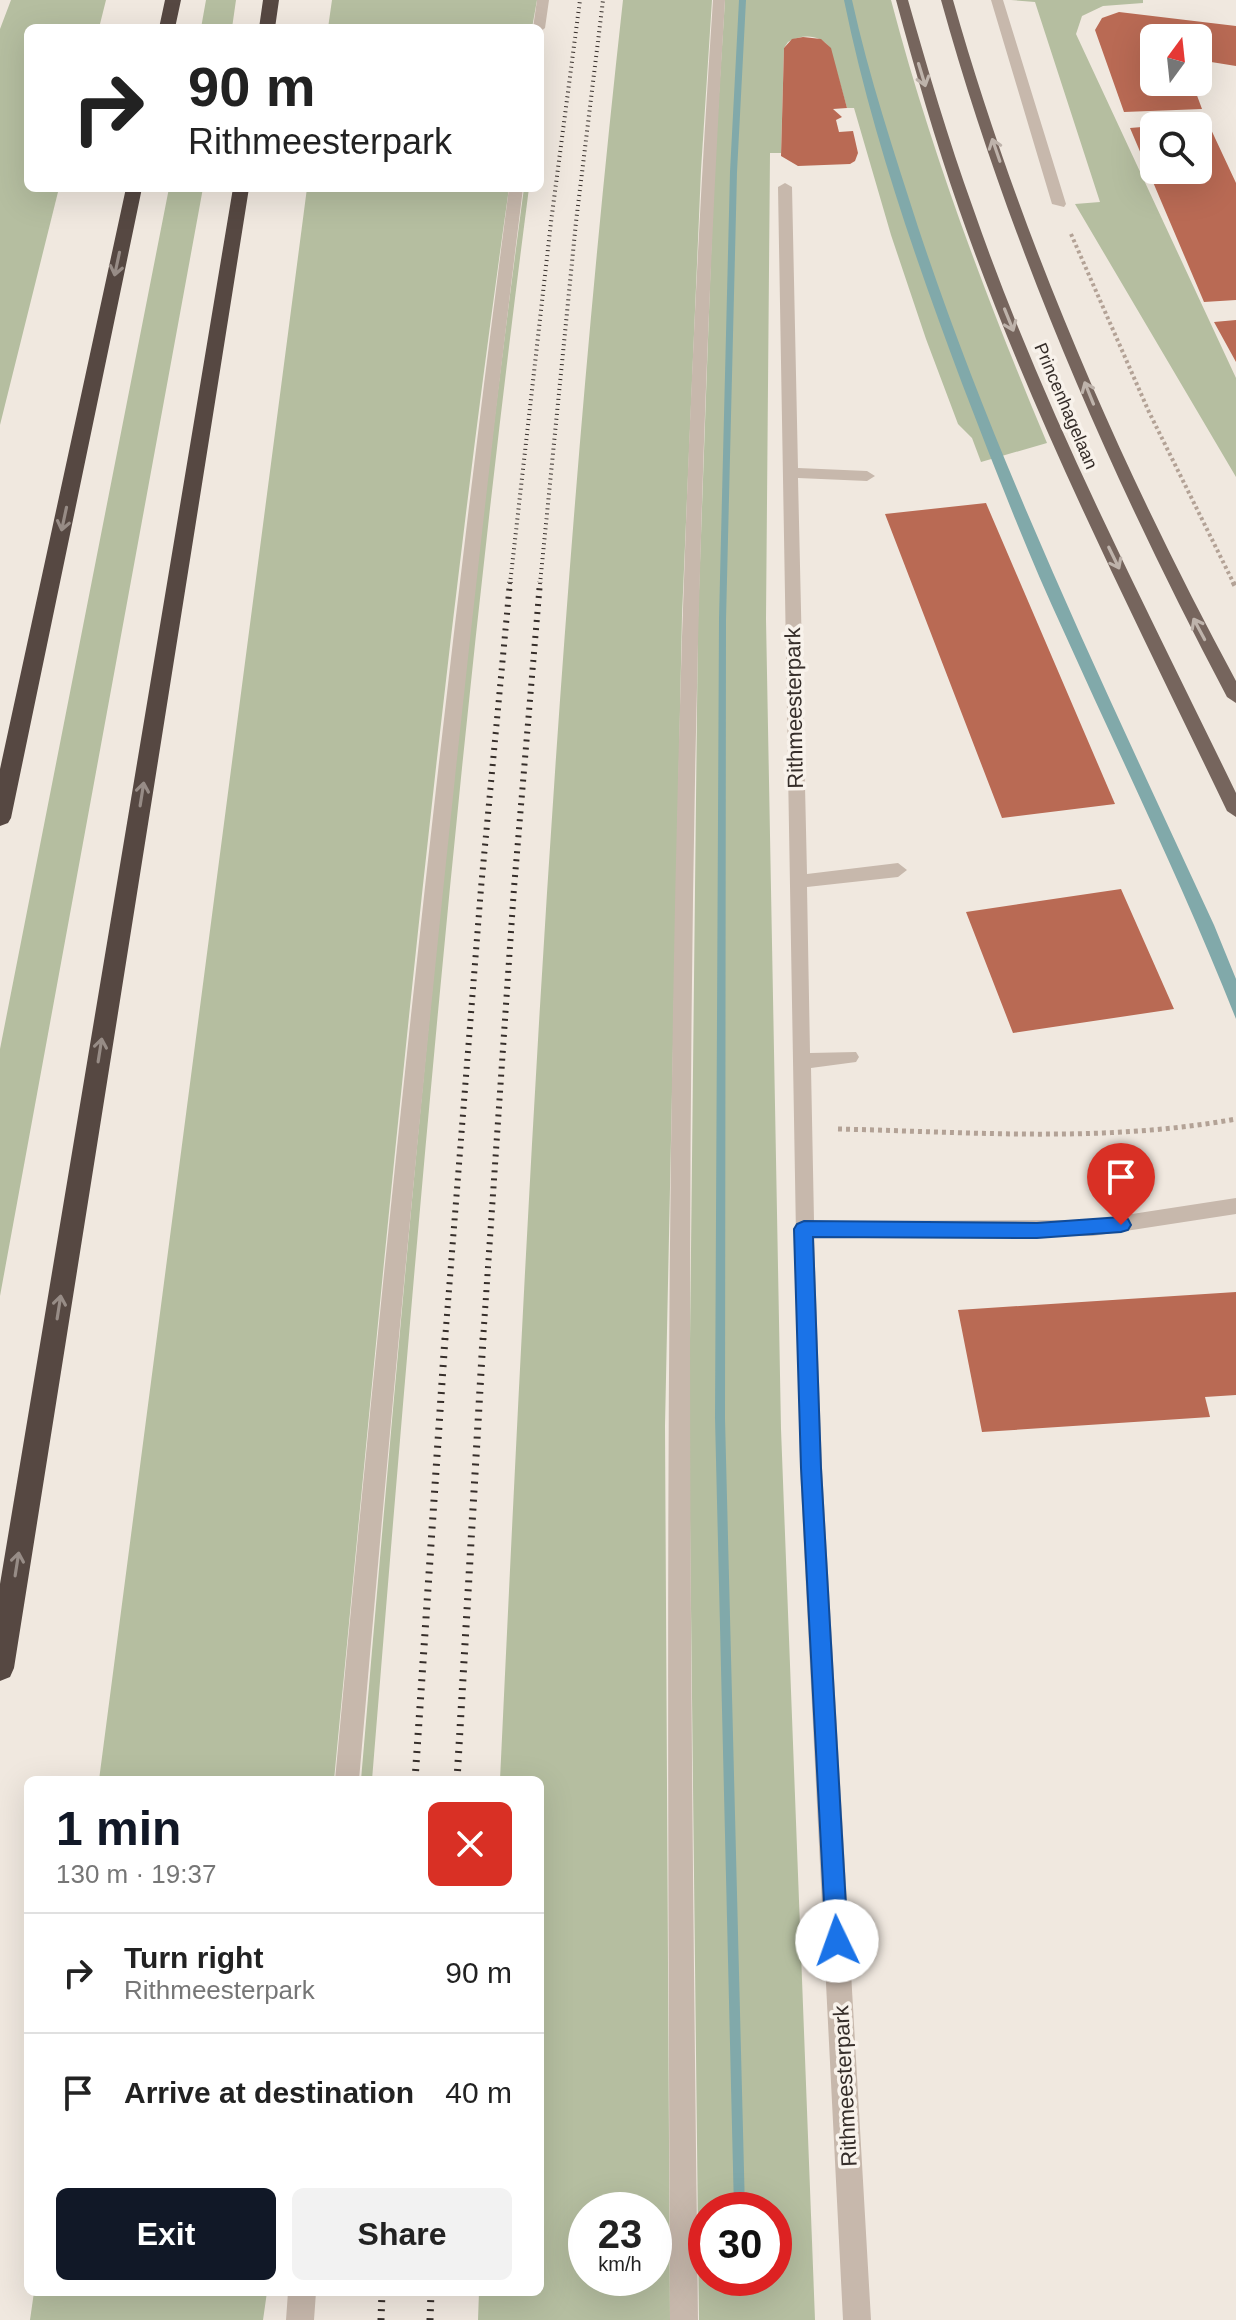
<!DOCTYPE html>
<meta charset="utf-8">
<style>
body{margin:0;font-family:Arial,sans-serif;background:#f2f2f2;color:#222;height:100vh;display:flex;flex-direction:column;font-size:30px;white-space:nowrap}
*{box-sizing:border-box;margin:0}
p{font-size:26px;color:#767676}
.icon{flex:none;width:44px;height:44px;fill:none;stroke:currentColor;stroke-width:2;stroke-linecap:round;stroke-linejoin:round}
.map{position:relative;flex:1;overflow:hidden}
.details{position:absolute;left:24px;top:1776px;width:520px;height:520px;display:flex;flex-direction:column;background:#fff;border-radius:12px;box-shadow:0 8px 32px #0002}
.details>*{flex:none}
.banner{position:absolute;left:24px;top:24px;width:520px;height:168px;border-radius:12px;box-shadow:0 8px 32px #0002;background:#fff;color:#222;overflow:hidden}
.needle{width:52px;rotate:15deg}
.fabs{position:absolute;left:1140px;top:24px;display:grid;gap:16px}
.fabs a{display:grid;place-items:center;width:72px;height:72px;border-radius:12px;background:#fff;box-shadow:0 8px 32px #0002;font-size:40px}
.speed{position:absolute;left:568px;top:2192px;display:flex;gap:16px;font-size:40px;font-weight:700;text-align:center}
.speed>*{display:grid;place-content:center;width:104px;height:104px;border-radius:50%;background:#fff;box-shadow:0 8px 32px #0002;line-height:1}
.speed small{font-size:20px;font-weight:400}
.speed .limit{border:12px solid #d22;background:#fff;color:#111}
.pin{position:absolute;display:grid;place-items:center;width:68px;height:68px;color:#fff;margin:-82px -34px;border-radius:50% 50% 50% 0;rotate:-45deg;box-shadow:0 0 8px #0007}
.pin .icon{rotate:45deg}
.me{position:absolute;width:88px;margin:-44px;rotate:357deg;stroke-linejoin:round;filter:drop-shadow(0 0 6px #0008)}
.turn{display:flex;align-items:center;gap:28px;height:168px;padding:0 32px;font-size:36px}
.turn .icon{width:104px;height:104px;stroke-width:2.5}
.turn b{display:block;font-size:56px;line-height:68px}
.round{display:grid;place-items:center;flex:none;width:84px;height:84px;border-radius:12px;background:#f2f2f2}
.headline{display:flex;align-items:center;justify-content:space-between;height:136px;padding:0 32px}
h1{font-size:48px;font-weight:800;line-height:60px;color:#111827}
.action{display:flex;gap:16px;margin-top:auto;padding:16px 32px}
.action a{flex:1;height:92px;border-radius:12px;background:#111827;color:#fff;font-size:32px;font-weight:800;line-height:92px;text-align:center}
.action a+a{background:#f2f2f2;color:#222}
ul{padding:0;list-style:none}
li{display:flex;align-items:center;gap:24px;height:120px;padding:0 32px;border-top:2px solid #e0e0e0}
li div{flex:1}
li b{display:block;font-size:30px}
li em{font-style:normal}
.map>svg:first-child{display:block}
.green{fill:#b5bea0;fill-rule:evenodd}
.water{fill:#81a9aa}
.building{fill:#b96a54}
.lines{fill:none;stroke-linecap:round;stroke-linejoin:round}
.path-far1{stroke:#b3a296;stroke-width:4;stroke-dasharray:3 3;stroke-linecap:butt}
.path{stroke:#b3a296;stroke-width:5;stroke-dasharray:4 4;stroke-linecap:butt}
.minor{fill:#c7b8ac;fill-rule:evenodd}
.major{fill:#76655d;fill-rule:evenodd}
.highway{fill:#564842;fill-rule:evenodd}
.rail-far2{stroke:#362e2a;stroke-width:4;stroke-dasharray:1 4;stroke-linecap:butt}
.rail-far1{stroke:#362e2a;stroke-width:6;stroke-dasharray:2 6;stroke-linecap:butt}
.rail{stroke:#362e2a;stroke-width:7;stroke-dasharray:2 7;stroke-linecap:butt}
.oneway{stroke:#beb3ab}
.oneway2{stroke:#978c86}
.route{fill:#1a73e8;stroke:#114b97;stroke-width:2}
.labels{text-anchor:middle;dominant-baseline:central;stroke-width:7;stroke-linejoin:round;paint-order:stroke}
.far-street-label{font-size:18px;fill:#362e2a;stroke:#f8f2eb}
.street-label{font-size:22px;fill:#362e2a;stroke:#f8f2eb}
</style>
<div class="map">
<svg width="1236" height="2320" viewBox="0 0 1236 2320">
<rect width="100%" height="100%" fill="#f0e8df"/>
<path class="green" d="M11 0H106L99 28H28V188H59L0 425V29Z
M206 0H236L232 28H201Z
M332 0H537L532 28H328Z
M623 0H712L701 170 682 616 665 1426 670 2320H478L479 2292H540V1780H500C528 1186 557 591 623 0ZM586 2210H654V2278H586Z
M725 0H891C931 152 986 298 1047 443L981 462 972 438 958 424 926 339 891 235 854 108H847L830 48C820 34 802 34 788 42L784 48 781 153H770L766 619 781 1429 815 2320H699L689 1430 698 619 714 172ZM706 2210H774V2278H706Z
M1011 0H1143V3L1103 6 1082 16 1076 34 1236 378V477L1075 204 1100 202 1035 2Z
M169 188H203L0 1296V1049Z
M307 188H509C434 717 385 1248 334 1780H99Z
M524 188H529C460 717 415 1248 372 1780H361C406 1248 453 717 524 188Z
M34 2292H267L263 2320H30Z"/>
<path class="water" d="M739 0H746L737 172 726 620 725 1419 745 2210H734L715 1418 719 619 730 172Z
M844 0H852C869 77 894 152 918 227 998 468 1108 695 1214 925L1236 979V1019C1184 887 1122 761 1064 632 1027 552 995 469 963 386 916 261 871 132 844 0Z"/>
<path class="building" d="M1119 12 1236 26V66L1205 61 1198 65V38H1154V82H1192L1202 109 1124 112 1095 30 1102 18Z
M803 37 821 39 831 48 847 108 833 109 842 117 836 120 839 132 853 131 858 153 855 161 850 164 798 166 781 156 784 48 792 39Z
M1208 123 1236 183V300L1204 302 1130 128 1154 126V170H1198V124Z
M1236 320V362L1214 322Z
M986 503 1115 804 1002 818 885 514Z
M1121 889 1174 1009 1013 1033 966 912Z
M1236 1292V1395L1205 1397 1210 1417 982 1432 958 1310Z"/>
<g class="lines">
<path class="path-far1" d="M1071 234 1149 412 1234 584"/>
<path class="path" d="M1233 582 1236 588
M838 1129C971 1132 1104 1143 1236 1119"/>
<path class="minor" d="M537 0H549L545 28 540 32V28H533Z
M713 0H725C678 772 689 1547 698 2320H670C667 1547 661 772 713 0Z
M991 0H1003L1066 204 1064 207 1052 204Z
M785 183 792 187 798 468 867 471 875 476 867 481 798 478 807 874 898 863 907 870 898 877 807 887 810 1053 856 1052 859 1057 856 1062 811 1068 814 1221 1093 1220 1236 1198V1214L1093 1236 814 1237 822 1468 871 2320H843L800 1468 778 187Z
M509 188H523C457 718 405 1248 359 1780H335C384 1248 440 717 509 188Z
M288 2292H316L314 2320H286Z"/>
<path class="major" d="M896 0H908C928 70 948 139 973 208 1043 410 1143 601 1236 793V817L1227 811C1132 613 1031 416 959 209 935 140 915 70 896 0Z
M941 0H953C1020 236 1120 466 1236 681V703L1227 697C1110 476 1008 241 941 0Z"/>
<path class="highway" d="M165 0H181L175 28H159Z
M263 0H279L275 28H259Z
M126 188H142L11 818 8 823 0 826V769Z
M233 188H249L14 1668 10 1677 0 1681V1584Z"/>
<path class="rail-far2" d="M510 584 551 222 580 0
M540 584 576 222 603 0"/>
<path class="rail-far1" d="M445 1340 481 888 510 582
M483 1340 514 888 540 582"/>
<path class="rail" d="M415 1780 445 1338
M457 1780 483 1338
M381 2320 382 2292
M430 2320 431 2292"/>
</g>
<defs><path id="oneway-shaft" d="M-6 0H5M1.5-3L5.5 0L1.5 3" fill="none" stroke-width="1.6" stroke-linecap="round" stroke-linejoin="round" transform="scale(2)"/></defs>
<g class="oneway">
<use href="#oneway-shaft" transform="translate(922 75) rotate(73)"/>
<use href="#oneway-shaft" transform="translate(996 150) rotate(-109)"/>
<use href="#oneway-shaft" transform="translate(1009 320) rotate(68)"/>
<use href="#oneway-shaft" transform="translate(1089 393) rotate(-112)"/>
<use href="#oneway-shaft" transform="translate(1114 558) rotate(64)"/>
<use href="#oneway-shaft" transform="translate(1199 629) rotate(-118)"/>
</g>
<g class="oneway2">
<use href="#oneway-shaft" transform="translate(117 264) rotate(102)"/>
<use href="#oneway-shaft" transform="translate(64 519) rotate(102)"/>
<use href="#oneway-shaft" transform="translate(142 794) rotate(-81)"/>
<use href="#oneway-shaft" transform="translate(100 1050) rotate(-81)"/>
<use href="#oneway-shaft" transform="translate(59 1307) rotate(-81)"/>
<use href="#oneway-shaft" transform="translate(17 1564) rotate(-81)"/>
</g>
<path class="route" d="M1121 1217 1128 1219 1131 1225 1128 1230 1121 1232 1037 1238 813 1237 821 1468 848 1941 845 1949 837 1953 829 1949 826 1941 801 1468 794 1229 797 1224 804 1221 1037 1223Z"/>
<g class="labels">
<g class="far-street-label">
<text transform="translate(1066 406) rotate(67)">Princenhagelaan</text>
</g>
<g class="street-label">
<text transform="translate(794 708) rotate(-91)">Rithmeesterpark</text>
<text transform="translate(845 2086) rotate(-93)">Rithmeesterpark</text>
</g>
</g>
</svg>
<div class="fabs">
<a><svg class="needle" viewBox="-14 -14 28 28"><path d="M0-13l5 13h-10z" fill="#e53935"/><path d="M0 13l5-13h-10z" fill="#767676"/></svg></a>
<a><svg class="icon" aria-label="search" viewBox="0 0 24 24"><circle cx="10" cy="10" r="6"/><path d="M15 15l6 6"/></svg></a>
</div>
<div class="speed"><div>23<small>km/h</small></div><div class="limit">30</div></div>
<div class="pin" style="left:1121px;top:1225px;background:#d93025"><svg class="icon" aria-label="arrive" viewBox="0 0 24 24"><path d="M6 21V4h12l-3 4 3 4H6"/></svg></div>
<svg class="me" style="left:837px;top:1941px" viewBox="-20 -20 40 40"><circle r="19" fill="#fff"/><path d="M0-13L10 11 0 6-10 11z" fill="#1a73e8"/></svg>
<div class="banner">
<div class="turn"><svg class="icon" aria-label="right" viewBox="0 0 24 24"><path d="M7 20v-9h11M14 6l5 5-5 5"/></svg><div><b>90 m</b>Rithmeesterpark</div></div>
</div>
<section class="details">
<div class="headline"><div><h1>1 min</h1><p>130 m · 19:37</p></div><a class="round" style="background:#d93025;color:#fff"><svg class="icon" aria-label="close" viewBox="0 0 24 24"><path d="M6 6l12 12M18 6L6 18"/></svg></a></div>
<ul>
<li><svg class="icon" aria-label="right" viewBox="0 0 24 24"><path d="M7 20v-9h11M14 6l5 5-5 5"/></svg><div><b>Turn right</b><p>Rithmeesterpark</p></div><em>90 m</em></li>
<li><svg class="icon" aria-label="arrive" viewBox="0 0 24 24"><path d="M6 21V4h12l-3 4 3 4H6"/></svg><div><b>Arrive at destination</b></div><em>40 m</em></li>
</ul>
<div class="action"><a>Exit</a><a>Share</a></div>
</section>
</div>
